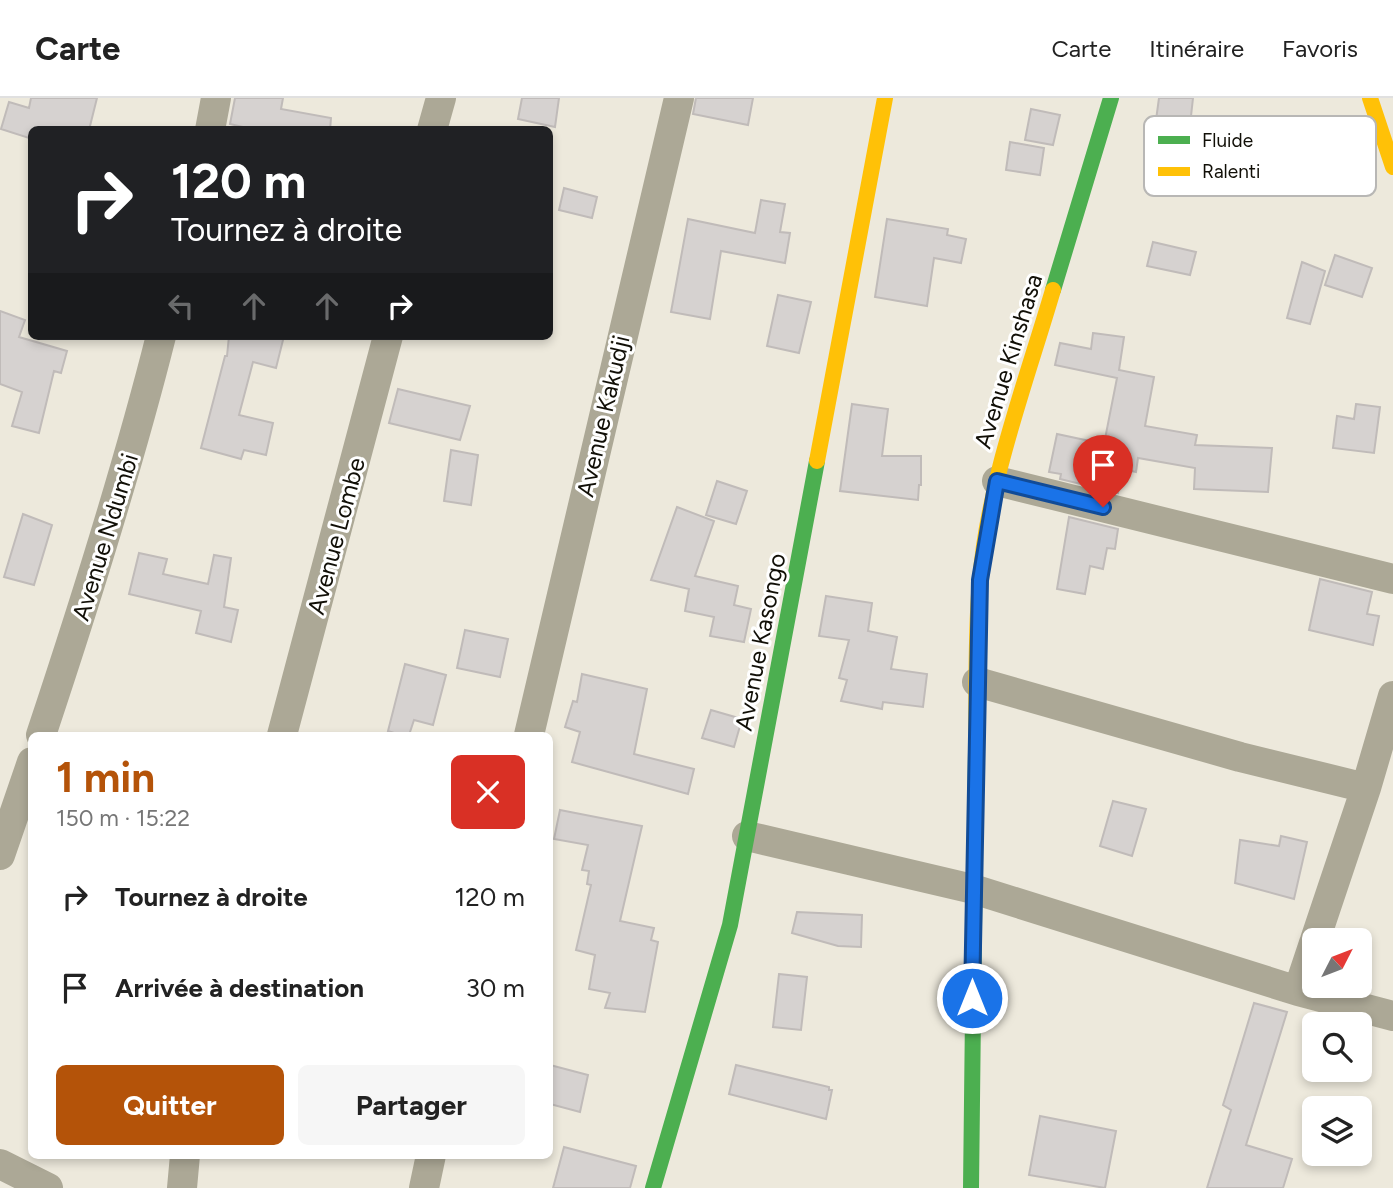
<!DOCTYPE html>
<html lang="fr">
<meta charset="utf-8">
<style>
body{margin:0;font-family:Figtree,sans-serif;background:#f6f6f6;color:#222;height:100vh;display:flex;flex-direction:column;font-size:26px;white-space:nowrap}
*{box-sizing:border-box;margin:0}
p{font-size:23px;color:#767676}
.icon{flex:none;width:38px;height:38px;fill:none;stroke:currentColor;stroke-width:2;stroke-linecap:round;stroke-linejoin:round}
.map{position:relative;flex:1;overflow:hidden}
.panel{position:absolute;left:28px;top:634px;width:525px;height:427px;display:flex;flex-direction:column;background:#fff;border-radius:10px;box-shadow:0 4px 10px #0003}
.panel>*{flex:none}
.hud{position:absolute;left:28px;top:28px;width:525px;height:214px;border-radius:10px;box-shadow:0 4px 10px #0003;background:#202124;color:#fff;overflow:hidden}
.needle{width:46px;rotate:48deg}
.controls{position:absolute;left:1302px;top:830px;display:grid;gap:14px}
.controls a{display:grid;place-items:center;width:70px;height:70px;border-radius:10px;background:#fff;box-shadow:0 4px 10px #0003;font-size:35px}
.pin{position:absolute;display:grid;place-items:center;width:60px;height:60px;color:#fff;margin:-72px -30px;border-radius:50% 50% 50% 0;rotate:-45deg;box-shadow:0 0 7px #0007}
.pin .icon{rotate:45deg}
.me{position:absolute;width:77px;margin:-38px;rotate:0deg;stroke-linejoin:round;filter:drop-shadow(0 0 5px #0008)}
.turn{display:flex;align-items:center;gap:24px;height:147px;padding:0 28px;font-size:32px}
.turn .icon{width:91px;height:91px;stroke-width:2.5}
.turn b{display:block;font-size:49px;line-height:60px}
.lanes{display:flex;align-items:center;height:66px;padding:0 28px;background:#0003;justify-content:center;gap:35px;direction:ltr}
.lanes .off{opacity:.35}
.round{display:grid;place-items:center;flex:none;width:74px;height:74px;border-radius:10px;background:#f6f6f6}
.headline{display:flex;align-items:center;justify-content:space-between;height:119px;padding:0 28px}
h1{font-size:42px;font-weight:700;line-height:52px;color:#b45309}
.action{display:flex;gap:14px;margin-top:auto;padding:14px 28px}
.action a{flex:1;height:80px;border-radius:10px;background:#b45309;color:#fff;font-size:28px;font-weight:700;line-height:80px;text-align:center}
.action a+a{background:#f6f6f6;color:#222}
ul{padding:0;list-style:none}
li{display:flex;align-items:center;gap:21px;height:91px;padding:0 28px}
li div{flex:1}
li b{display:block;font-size:26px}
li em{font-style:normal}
header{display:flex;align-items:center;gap:42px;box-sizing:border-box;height:98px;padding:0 35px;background:#fff;border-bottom:2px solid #e0e0e0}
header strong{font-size:33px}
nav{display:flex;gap:38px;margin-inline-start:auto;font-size:24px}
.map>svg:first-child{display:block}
.building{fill:#d6d2d0;stroke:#c0bbb9;stroke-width:2}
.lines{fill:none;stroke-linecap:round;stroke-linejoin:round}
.street{stroke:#aca896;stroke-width:30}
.fast{stroke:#4caf50;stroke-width:16}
.slow{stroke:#ffc107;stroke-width:16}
.route-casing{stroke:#114b97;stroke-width:18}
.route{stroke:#1a73e8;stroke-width:12}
.labels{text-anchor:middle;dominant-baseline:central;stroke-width:6;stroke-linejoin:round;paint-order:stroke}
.street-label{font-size:24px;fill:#110f07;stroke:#fff}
.key{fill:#fff;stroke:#b8b7b5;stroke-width:2}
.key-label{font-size:19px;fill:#110f07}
</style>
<header>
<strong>Carte</strong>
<nav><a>Carte</a><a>Itinéraire</a><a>Favoris</a></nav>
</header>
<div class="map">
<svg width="1393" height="1090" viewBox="0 0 1393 1090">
<rect width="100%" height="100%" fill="#ede9dc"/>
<path class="building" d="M31 0H97L89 32H32V41L1 31 9 4 29 10Z
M235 0H283L281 11 331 20 330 32H256L230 26Z
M522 0H559L555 29 518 21Z
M696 0H753L748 27 693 16Z
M1159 0H1193L1190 27 1156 22Z
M1031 11 1060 17 1053 47 1025 42Z
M1010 44 1044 50 1040 77 1006 72Z
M564 90 597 99 592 120 559 112Z
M761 102 785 106 780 134 790 135 785 165 721 153 710 221 671 214 688 121 755 135Z
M887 121 948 131 947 137 966 141 961 165 934 160 927 208 875 199Z
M1153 144 1196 154 1190 177 1147 168Z
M1335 157 1372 170 1362 199 1325 187Z
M1302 164 1325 173 1310 226 1287 220Z
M778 197 811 204 799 255 767 248Z
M0 213 25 222 19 239 67 253 61 275 54 273 39 335 12 328 22 294 0 286Z
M1093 235 1124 239 1119 272 1154 279 1145 328 1197 337 1195 347 1272 350 1268 394 1194 391 1195 370 1138 360 1136 374 1122 371 1118 395 1060 381 1061 376 1049 374 1057 336 1104 346 1117 280 1055 267 1060 245 1091 251Z
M229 238H284L276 270 253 264 239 317 273 325 266 357 244 352 241 361 201 350 225 258H227Z
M398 291 470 308 460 342 389 325Z
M852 306 888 311 882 358H921V387H919L918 402 840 393Z
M1356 306 1380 309 1374 355 1333 350 1337 318 1354 321Z
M451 352 478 357 471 407 444 403Z
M717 383 747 393 736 426 706 417Z
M677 409 714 423 695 478 738 488 734 507 751 511 744 544 710 538 714 519 685 513 689 491 651 482Z
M23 416 52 427 34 487 4 479Z
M1069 419 1118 431 1115 451 1107 450 1103 471 1090 468 1085 496 1057 491Z
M139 455 167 461 163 476 208 486 214 457 231 460 224 509 238 512 231 544 196 535 201 513 129 496Z
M1320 481 1372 494 1367 516 1379 518 1373 547 1309 532Z
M826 498 872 505 868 533 897 539 891 571 927 576 923 609 883 604 882 611 841 603 847 582 839 580 849 542 819 538Z
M465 532 508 541 500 579 457 570Z
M405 566 446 577 433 627 414 622 409 637H400L388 633Z
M582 576 647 591 634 656 694 671 688 696 572 664 580 634 565 629 573 603 577 604Z
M711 612 742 621 734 649 702 640Z
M1113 703 1146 711 1132 758 1100 748Z
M560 712 642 728 620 823 654 830 651 842 658 844 645 914 605 910 610 895 589 891 595 857 576 852 591 787 587 786 589 773 582 772 588 747 554 741Z
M1281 738 1307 744 1294 801 1235 785 1240 742 1279 748Z
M797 814 862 817 861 849 838 848 792 835Z
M779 876 807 879 801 932 773 929Z
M1254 905 1287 914 1246 1047 1292 1061 1283 1090H1207L1231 1012 1223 1007Z
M550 967 588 977 580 1014 550 1006Z
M736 967 829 989V992H832L826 1021 729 996Z
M1040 1018 1116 1033 1105 1090 1029 1077Z
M564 1049 636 1068 630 1090H553Z"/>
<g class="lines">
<path class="street" d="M210 32 216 0
M432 32 441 0
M997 383 1393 481
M977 584 1240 659 1366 690
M41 637C85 505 127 373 161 238
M282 637 388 238
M529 637 679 0
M747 738 973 791 1298 893 1393 918
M0 757 32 664
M1315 842 1366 690 1393 598
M1298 893 1314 845
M0 1066 48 1090
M182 1090 185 1057
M424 1090 431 1057"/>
<path class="fast" d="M1053 192 1111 0
M653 1090 730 827 817 363
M971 1090 976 654"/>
<path class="slow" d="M1370 0 1393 69
M817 363 885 0
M976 654C977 597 975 539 980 483 988 384 1025 287 1053 192"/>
</g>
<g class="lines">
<defs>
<path id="route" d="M972 900 980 482 997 383 1103 409"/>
</defs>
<use href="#route" class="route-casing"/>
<use href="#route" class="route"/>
</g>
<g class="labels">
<g class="street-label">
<text transform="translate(1008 263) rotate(-73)">Avenue Kinshasa</text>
<text transform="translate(603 318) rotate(-77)">Avenue Kakudji</text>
<text transform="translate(336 438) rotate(-75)">Avenue Lombe</text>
<text transform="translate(105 439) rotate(-73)">Avenue Ndumbi</text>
<text transform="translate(760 544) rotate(-79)">Avenue Kasongo</text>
</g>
</g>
<rect x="1144" y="18" width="232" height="80" rx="10" class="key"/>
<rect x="1158" y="38" width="32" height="8" fill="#4caf50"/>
<rect x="1158" y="69" width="32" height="9" fill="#ffc107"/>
<g class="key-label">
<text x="1202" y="49">Fluide</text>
<text x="1202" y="80">Ralenti</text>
</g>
</svg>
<div class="controls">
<a><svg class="needle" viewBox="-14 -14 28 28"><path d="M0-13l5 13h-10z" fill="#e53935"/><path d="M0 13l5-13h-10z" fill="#767676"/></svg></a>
<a><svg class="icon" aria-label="search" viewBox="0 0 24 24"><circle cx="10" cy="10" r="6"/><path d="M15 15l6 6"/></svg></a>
<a><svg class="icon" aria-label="layers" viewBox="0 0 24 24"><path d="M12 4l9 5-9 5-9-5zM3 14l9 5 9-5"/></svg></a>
</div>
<div class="pin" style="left:1103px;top:409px;background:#d93025"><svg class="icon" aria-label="arrive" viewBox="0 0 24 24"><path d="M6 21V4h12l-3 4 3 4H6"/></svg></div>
<svg class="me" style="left:972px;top:900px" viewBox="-20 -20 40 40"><circle r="17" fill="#1a73e8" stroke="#fff" stroke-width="3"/><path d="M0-11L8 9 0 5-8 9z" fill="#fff"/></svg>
<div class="hud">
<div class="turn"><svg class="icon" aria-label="right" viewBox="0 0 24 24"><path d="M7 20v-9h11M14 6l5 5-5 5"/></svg><div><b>120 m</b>Tournez à droite</div></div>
<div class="lanes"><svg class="icon off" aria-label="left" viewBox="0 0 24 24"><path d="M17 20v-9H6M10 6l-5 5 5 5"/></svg><svg class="icon off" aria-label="ahead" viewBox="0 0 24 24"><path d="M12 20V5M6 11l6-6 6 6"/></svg><svg class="icon off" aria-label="ahead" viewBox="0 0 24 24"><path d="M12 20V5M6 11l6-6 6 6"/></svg><svg class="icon" aria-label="right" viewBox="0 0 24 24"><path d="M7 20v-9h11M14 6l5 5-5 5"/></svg></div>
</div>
<section class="panel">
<div class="headline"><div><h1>1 min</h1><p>150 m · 15:22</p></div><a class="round" style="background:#d93025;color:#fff"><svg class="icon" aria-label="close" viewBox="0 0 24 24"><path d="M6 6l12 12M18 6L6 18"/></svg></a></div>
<ul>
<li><svg class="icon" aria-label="right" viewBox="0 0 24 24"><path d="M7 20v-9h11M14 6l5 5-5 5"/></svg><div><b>Tournez à droite</b></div><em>120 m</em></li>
<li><svg class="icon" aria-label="arrive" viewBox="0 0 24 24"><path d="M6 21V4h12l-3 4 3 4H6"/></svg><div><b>Arrivée à destination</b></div><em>30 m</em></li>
</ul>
<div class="action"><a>Quitter</a><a>Partager</a></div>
</section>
</div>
